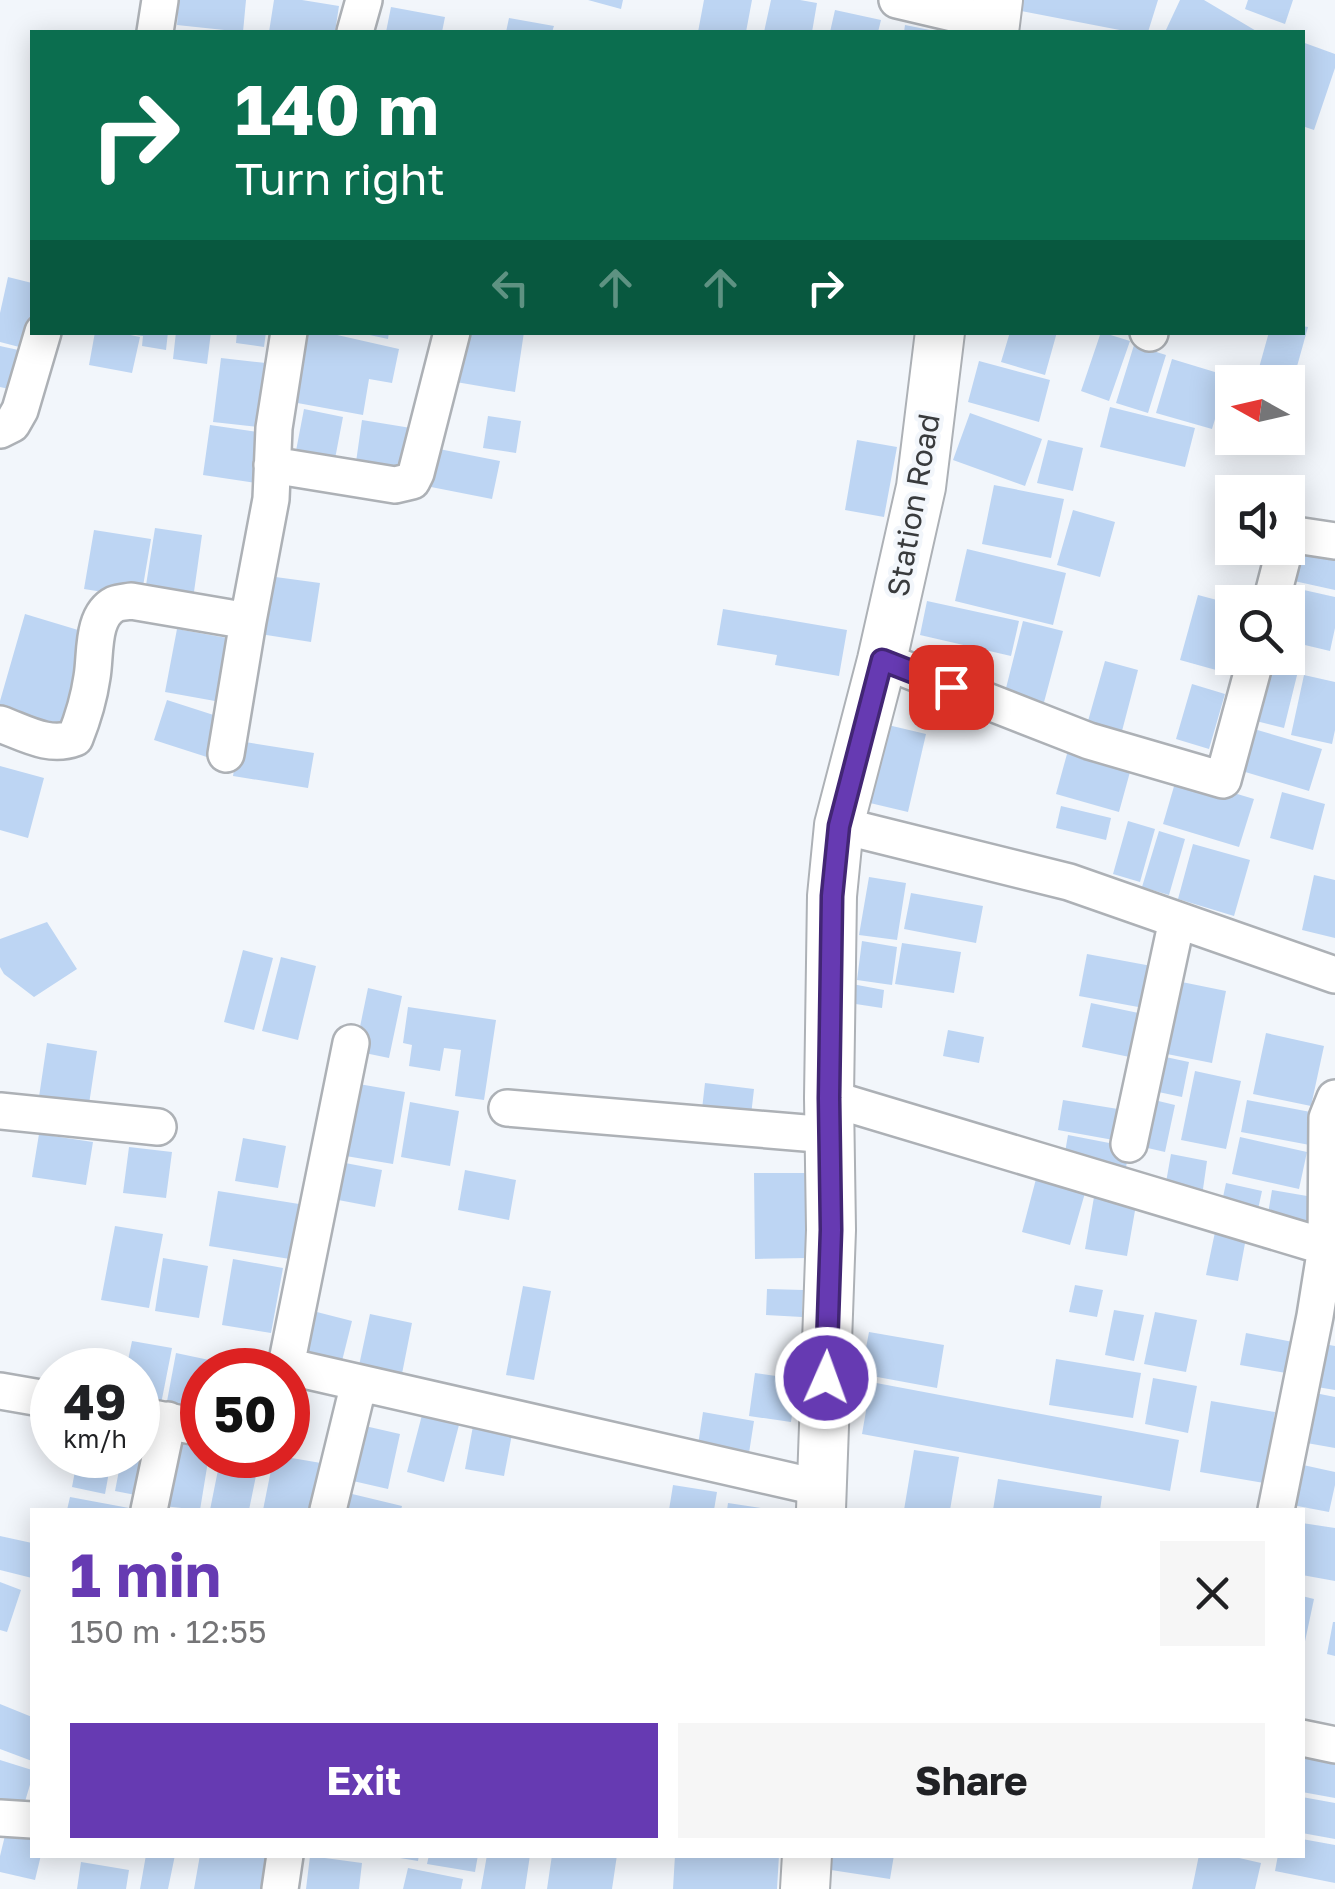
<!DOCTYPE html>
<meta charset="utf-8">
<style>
body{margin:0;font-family:"Golos Text",sans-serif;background:#f6f6f6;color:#202124;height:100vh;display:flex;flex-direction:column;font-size:38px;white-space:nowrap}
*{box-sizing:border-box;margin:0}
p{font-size:32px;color:#757577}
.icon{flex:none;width:55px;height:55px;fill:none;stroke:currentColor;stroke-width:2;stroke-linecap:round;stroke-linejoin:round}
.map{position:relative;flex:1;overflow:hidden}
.panel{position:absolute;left:30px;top:1508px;width:1275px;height:350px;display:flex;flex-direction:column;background:#fff;border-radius:0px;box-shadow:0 5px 25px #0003}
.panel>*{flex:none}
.banner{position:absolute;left:30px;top:30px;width:1275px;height:305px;border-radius:0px;box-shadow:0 5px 25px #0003;background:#0b6e4f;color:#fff;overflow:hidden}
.needle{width:65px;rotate:278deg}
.buttons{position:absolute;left:1215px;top:365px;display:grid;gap:20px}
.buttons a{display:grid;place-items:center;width:90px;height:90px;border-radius:0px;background:#fff;box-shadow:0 5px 25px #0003;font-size:50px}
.speed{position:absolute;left:30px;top:1348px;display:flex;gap:20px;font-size:50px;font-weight:700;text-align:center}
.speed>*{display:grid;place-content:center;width:130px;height:130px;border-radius:50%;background:#fff;box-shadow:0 5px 25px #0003;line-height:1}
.speed small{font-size:25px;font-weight:400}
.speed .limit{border:15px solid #d22;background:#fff;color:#111}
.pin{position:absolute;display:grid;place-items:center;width:85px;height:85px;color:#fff;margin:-42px;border-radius:20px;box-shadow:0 5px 15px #0006}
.me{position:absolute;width:110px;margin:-55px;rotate:2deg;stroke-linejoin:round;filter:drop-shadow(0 0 8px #0008)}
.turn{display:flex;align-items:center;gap:35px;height:210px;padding:0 40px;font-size:45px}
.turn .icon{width:130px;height:130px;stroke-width:2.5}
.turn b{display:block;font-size:70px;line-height:85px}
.lanes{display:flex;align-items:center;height:95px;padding:0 40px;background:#0003;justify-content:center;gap:50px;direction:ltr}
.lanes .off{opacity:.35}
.round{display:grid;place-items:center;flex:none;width:105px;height:105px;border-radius:0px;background:#f6f6f6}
.headline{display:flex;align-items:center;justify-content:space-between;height:170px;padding:0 40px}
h1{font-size:60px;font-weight:700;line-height:75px;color:#663ab2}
.cta{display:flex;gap:20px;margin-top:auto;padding:20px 40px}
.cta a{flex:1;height:115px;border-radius:0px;background:#663ab2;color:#fff;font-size:40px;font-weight:700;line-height:115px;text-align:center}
.cta a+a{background:#f6f6f6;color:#202124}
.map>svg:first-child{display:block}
.building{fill:#bdd5f3}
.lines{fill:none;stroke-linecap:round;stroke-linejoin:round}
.street-casing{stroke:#adb1b6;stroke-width:40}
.secondary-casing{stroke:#adb1b6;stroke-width:52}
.street{stroke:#fff;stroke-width:35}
.secondary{stroke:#fff;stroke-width:48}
.route-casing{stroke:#422674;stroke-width:25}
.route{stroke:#663ab2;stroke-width:18}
.labels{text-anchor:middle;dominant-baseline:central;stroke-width:9;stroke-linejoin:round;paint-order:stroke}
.street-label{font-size:30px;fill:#393b3d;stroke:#f2f6fb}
</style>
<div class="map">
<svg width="1335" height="1889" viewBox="0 0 1335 1889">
<rect width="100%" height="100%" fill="#f2f6fb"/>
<path class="building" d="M179 0H246L243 32 177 25Z
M274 0H302L339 6 335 32H269Z
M588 0H623L621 9Z
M704 0H752L746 32H698Z
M771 0H800L817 3 812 32H764Z
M1018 0H1158L1148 32H1130L1016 10Z
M1180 0H1204L1258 32H1165Z
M1248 0H1293L1285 24 1245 9Z
M391 7 445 17 442 32H386Z
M835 10 881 20 878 32H830Z
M509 18 554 26 552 32H506Z
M905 25 935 31V32H904Z
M1302 42 1335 54V68L1314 130 1302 126Z
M8 277 32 283V325L27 349 0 342V313Z
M1302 326 1308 327 1289 395 1288 382H1255L1269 332H1302Z
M95 332H116L140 337 132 373 89 365Z
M136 332H168L166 350 142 346 143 336 136 335Z
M176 332H211L207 364 173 359Z
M237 332H266L264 347 236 343Z
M304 332H324L399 349 392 383 369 379 363 415 292 402Z
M365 332H389L388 339 365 334Z
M464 332H524L515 392 456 382Z
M1010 332H1057L1045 375 1001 362Z
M1101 332 1130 341 1109 401 1081 391Z
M1134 345 1166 355 1148 413 1116 403Z
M0 346 23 351 14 390 0 387Z
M221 358 266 363 258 427 213 422Z
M1172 359 1228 376 1212 429 1156 413Z
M979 361 1050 380 1039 422 968 402Z
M1110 407 1195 428 1185 467 1100 447Z
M304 409 343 417 334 464 295 456Z
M970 413 1042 439 1025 486 953 460Z
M488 416 521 421 516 453 483 448Z
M362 420 417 429 410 477 355 469Z
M210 425 271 434 263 484 203 475Z
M857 440 897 447 884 517 845 510Z
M1048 440 1083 448 1073 491 1037 483Z
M439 449 500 461 492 499 431 487Z
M1233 479 1269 492H1232V524L1219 519Z
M994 485 1064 499 1051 558 982 544Z
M1073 510 1115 522 1100 577 1057 565Z
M155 528 202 535 192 606 144 598Z
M94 530 151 539 141 598 84 589Z
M1302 543 1335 550V590L1294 581Z
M967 549 1066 573 1053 625 955 601Z
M268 576 320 583 311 642 260 634Z
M1286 586 1335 597V628L1330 651 1288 641Z
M1198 595 1232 604V658H1238L1234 675 1180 660Z
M927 601 1019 621 1011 656 920 635Z
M723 609 847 630 839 676 775 665 777 655 717 645Z
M25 614 88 633 60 730 0 713V701Z
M1023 621 1063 631 1043 706 1004 696Z
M177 629 238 640 226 703 165 692Z
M1264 658H1279L1300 663 1284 728 1248 719Z
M1105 661 1138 670 1122 731 1088 721Z
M1304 675 1335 682V730L1332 744 1291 735Z
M1192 684 1225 694 1209 749 1176 739Z
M167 700 226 719 213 759 154 740Z
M888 725 926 734 908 812 870 803Z
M1254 729 1322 749 1309 791 1242 771Z
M239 741 314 753 308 788 233 776Z
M1070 743 1133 761 1119 812 1056 794Z
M0 766 44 778 28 838 0 830Z
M1177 776 1254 799 1239 847 1163 824Z
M1282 792 1325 804 1313 850 1270 838Z
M1061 806 1111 818 1106 840 1056 828Z
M1128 821 1155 829 1140 882 1113 874Z
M1159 831 1185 839 1169 895 1142 887Z
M1193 844 1250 860 1234 916 1178 899Z
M1314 875 1335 880V938L1302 930Z
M869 877 906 883 897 940 859 935Z
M911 893 983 906 976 943 904 929Z
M47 922 77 969 34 997 4 974 0 967V939Z
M862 941 897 947 892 985 857 980Z
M902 943 961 952 954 993 895 984Z
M243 950 273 958 254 1030 224 1022Z
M1087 954 1157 967 1149 1009 1079 996Z
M281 957 316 966 298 1040 262 1031Z
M1172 980 1226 991 1212 1063 1157 1052Z
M852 984 884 990 882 1008 849 1003Z
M368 988 402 996 389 1058 355 1051Z
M1091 1003 1148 1015 1139 1059 1082 1047Z
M408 1007 496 1020 484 1100 455 1096 461 1050 444 1048 440 1071 409 1066 412 1045 403 1043Z
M948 1030 984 1037 979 1063 943 1056Z
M1266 1033 1324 1046 1311 1106 1253 1094Z
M47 1043 97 1051 89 1104 39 1097Z
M1156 1055 1189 1062 1182 1097 1149 1090Z
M1195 1071 1241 1081 1226 1149 1181 1140Z
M353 1083 405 1092 393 1164 340 1155Z
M705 1083 754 1089 750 1124 701 1118Z
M1150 1099 1175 1105 1165 1152 1139 1146Z
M1063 1100 1124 1110 1119 1141 1058 1130Z
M1247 1100 1321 1114 1315 1146 1241 1132Z
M410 1102 459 1111 450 1166 401 1157Z
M39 1134 93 1142 86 1185 32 1177Z
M1068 1135 1130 1147 1124 1177 1063 1164Z
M1240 1137 1307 1152 1299 1189 1232 1174Z
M243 1138 286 1146 278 1188 235 1181Z
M129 1147 172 1152 166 1198 123 1193Z
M1171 1154 1207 1161 1202 1196 1165 1188Z
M340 1162 382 1170 375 1207 333 1199Z
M465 1170 516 1180 509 1220 458 1210Z
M754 1173H806L807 1258 755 1259Z
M1036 1179 1085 1193 1070 1245 1022 1232Z
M1226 1183 1262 1191 1252 1237 1216 1230Z
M1272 1190 1313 1197 1303 1256 1262 1249Z
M218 1191 299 1204 290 1259 209 1246Z
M1094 1197 1136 1205 1127 1256 1085 1249Z
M115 1226 163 1234 149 1308 101 1300Z
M1215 1232 1246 1238 1238 1281 1206 1275Z
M163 1258 208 1266 199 1318 155 1311Z
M233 1259 283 1268 271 1333 222 1325Z
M1075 1285 1103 1290 1097 1317 1069 1312Z
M523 1286 551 1291 534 1380 506 1375Z
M767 1289 803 1290 802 1317 766 1315Z
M309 1310 352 1321 341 1365 299 1354Z
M1114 1310 1144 1315 1134 1361 1105 1355Z
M1155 1312 1197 1320 1186 1372 1144 1364Z
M370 1314 412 1323 400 1384 357 1375Z
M869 1332 944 1345 937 1388 861 1374Z
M1246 1333 1298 1343 1292 1374 1240 1365Z
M132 1341 172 1348 161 1404 138 1400V1370H126Z
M1318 1343 1335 1346V1390L1311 1386Z
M176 1353 214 1361 212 1370H202V1419L165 1412Z
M222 1353 277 1363 276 1370H219Z
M1056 1359 1141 1373 1133 1418 1049 1405Z
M755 1373 797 1379 791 1422 749 1416Z
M1153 1378 1197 1386 1188 1433 1145 1424Z
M871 1382 1179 1440 1170 1491 862 1434Z
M1310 1392 1335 1397V1448L1301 1442Z
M1211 1401 1275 1412 1264 1483 1200 1472Z
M703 1412 754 1421 749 1453 698 1445Z
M422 1415 459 1425 444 1482 407 1472Z
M365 1426 400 1434 388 1489 353 1481Z
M473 1426 512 1434 504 1476 465 1469Z
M138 1434 163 1439 151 1498 115 1491 122 1455H138Z
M174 1436 202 1440V1455H209L200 1510 163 1506Z
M914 1450 959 1457 950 1510H904Z
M78 1455 111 1461 105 1494 72 1487Z
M221 1455 260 1456 249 1510H210Z
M274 1455 321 1463 311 1510H263Z
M1294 1463 1335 1472V1485L1329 1512 1287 1504Z
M998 1479 1102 1496 1100 1510H993Z
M673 1485 717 1492 714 1510H669Z
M348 1493 402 1506 401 1510H344Z
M70 1497 129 1508 128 1510H67Z
M728 1503 761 1508V1510H727Z
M1302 1523 1335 1528V1581L1302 1575Z
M0 1536 32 1543V1578L0 1570Z
M0 1582 21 1590 7 1632 0 1630Z
M1302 1596 1314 1599 1304 1646 1302 1645Z
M1333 1622H1335V1656L1327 1654Z
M0 1704 32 1717V1761L0 1749Z
M1302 1756 1335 1762V1798L1302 1792Z
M0 1760 32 1770V1778L21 1815 0 1809Z
M1302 1797 1335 1803V1839L1302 1833Z
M8 1823 32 1829V1855H41L35 1880 0 1872V1856Z
M1302 1839 1335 1845V1883L1275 1871 1278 1855H1302Z
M146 1855H175L168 1889H140Z
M200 1855H275L269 1889H194Z
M394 1855H419L418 1861 394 1857Z
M429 1855H478L475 1872 427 1864Z
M487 1855H530L525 1889H481Z
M552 1855H617L612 1889H547Z
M675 1855H779L777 1889H673Z
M833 1855H894L890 1879 831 1870Z
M1199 1855H1226L1261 1863 1255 1889H1192Z
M310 1856 362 1863 359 1889H306Z
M81 1862 129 1870 126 1889H77Z
M408 1868 463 1879 461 1889H403Z"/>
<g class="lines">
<defs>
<path id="street" d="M897 0 995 23
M155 32 160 0
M355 32 364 0
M1148 332 1150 333
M0 430 12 424 20 410 43 332
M272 465 395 485 412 481 416 473 452 332
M1288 539 1289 534 1335 541
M1271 602 1285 548
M882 660 1089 741 1223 780 1256 658
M0 724C25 733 49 748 75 738 83 718 89 698 92 677 96 655 91 616 115 604 120 602 126 602 131 601L248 621 271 499 274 428 289 332
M226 754 248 621
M839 825 1069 882 1335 975
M351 1043 286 1366 821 1488
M829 1098 1326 1247
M507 1108 829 1135
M0 1111 158 1127
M1129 1144 1177 920
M0 1391 52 1400
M138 1415 202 1428
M149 1510 168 1420
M328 1510 359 1383
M1276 1510 1315 1316 1326 1247 1327 1118 1335 1098
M1302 1738 1335 1745
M0 1818 32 1820
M280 1889 285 1855"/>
<path id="secondary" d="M994 32 998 0
M821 1510 831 1230 829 1098 832 896 839 825 882 660 921 487 940 332
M805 1889 807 1855"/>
</defs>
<use href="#street" class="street-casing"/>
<use href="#secondary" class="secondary-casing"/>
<use href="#street" class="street"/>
<use href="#secondary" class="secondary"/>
</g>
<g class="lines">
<defs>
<path id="route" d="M826 1378 831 1230 829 1098 832 896 839 826 882 660 951 687"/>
</defs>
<use href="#route" class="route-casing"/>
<use href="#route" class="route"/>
</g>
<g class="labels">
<g class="street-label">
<text transform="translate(913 505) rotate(-80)">Station Road</text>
</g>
</g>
</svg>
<div class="buttons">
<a><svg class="needle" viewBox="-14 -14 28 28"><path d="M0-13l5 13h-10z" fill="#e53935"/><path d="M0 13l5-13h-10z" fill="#757577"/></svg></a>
<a><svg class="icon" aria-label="sound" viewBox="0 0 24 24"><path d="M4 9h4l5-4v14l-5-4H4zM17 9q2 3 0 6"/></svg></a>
<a><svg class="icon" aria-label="search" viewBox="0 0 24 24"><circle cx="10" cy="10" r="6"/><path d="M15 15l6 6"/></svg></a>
</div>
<div class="speed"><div>49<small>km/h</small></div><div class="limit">50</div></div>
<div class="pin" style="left:951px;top:687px;background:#d93025"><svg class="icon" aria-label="arrive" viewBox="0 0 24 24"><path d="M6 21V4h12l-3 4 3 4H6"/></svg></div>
<svg class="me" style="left:826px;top:1378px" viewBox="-20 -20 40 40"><circle r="17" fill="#663ab2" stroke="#fff" stroke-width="3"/><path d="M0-11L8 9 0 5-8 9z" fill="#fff"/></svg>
<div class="banner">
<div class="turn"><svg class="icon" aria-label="right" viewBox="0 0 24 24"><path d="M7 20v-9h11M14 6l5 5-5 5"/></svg><div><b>140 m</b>Turn right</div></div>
<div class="lanes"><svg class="icon off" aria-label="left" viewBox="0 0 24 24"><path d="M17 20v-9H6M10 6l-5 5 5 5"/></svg><svg class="icon off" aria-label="ahead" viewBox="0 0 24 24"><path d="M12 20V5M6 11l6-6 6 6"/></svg><svg class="icon off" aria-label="ahead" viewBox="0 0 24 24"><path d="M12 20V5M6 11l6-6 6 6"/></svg><svg class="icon" aria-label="right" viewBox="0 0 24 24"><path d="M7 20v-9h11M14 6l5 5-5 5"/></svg></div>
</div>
<section class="panel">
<div class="headline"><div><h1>1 min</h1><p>150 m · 12:55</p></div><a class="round"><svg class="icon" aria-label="close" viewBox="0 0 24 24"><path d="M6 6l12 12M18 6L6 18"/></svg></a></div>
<div class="cta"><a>Exit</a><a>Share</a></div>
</section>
</div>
